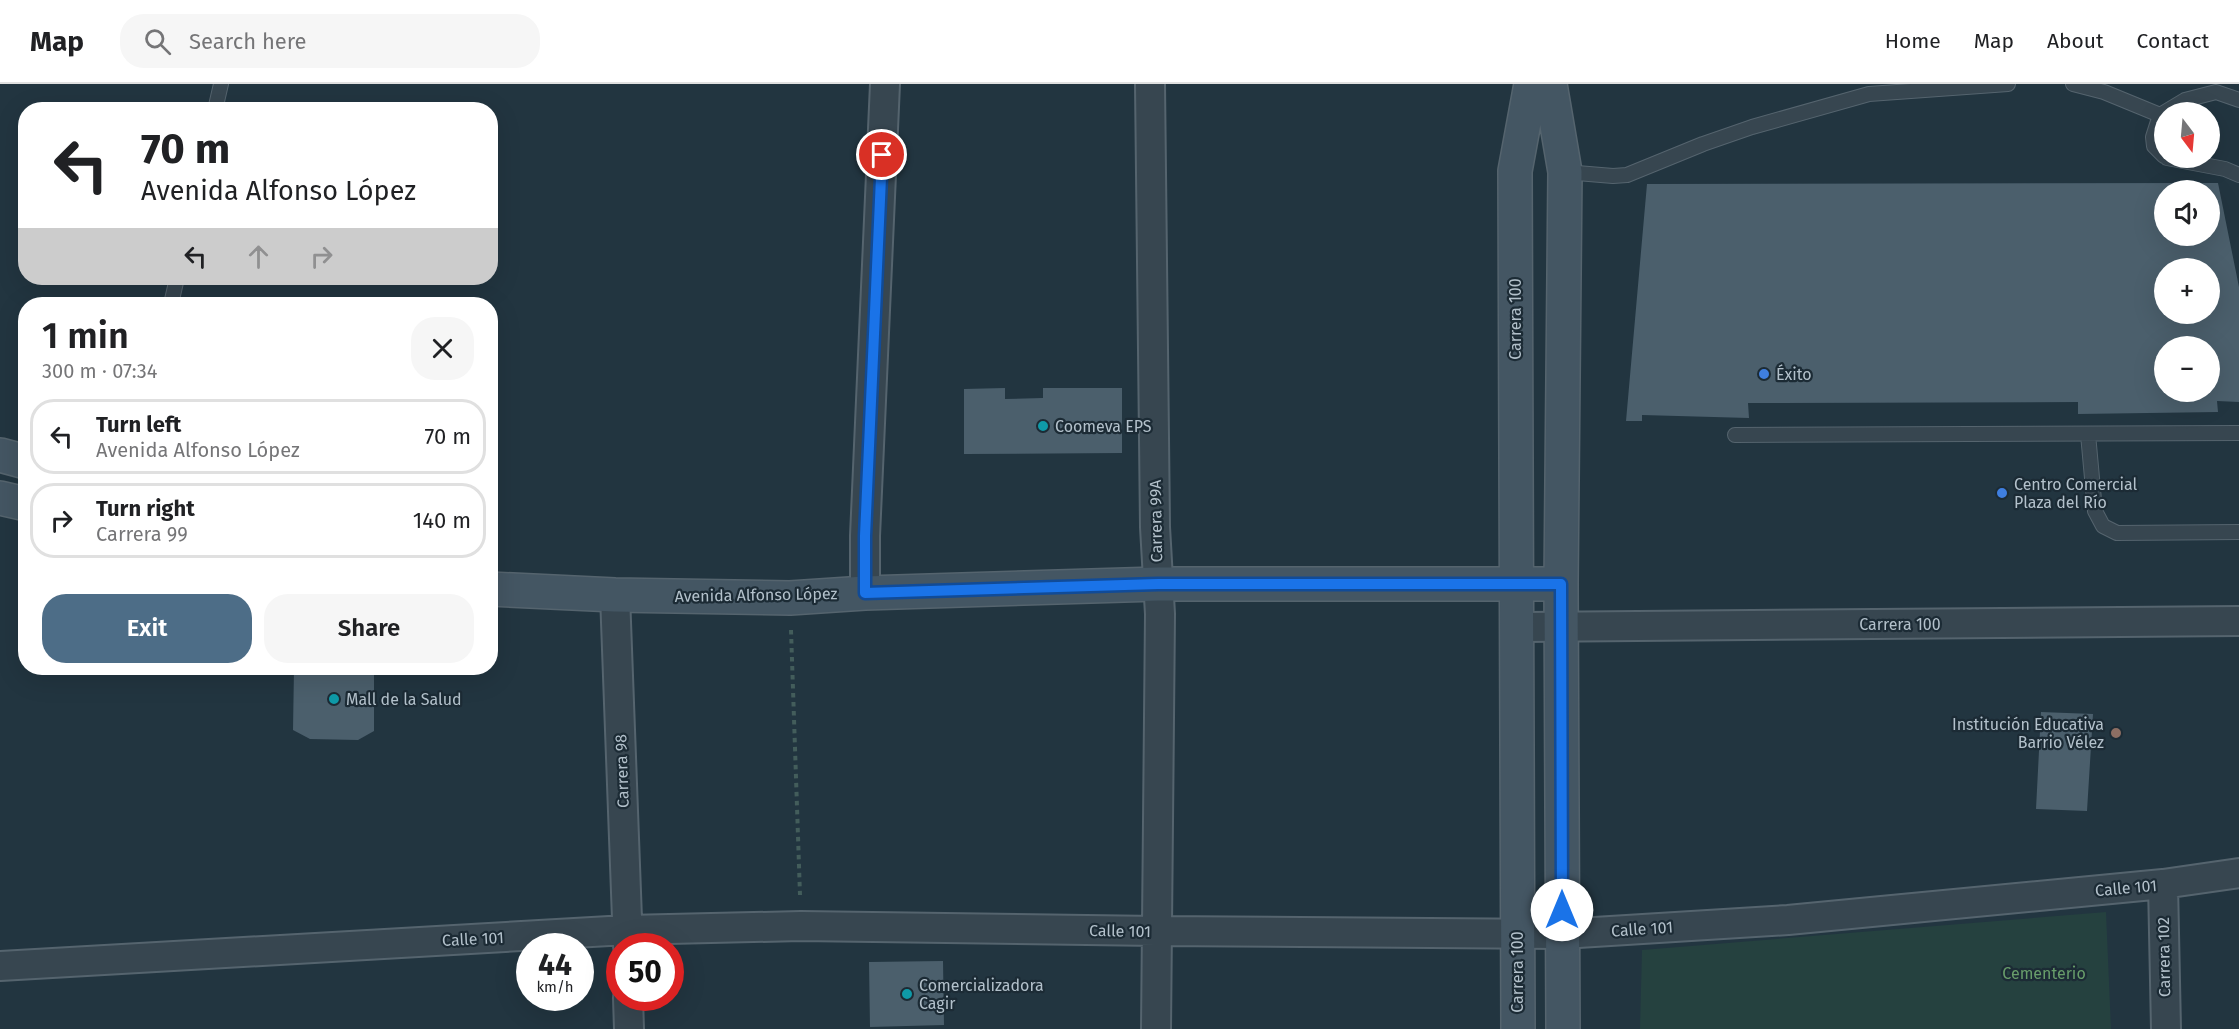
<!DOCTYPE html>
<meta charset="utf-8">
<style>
body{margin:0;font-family:"Fira Sans",sans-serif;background:#f6f6f6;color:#202124;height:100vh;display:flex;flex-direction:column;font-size:22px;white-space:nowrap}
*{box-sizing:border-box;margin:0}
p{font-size:20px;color:#757577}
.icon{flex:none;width:33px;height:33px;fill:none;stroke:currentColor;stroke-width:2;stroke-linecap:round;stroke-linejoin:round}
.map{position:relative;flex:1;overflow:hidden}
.sheet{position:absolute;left:18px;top:213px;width:480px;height:378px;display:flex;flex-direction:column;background:#fff;border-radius:24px;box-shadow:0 6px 24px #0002}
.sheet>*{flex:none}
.banner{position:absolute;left:18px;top:18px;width:480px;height:183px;border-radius:24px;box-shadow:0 6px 24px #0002;background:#fff;color:#202124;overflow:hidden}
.needle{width:39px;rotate:164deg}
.buttons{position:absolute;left:2154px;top:18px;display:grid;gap:12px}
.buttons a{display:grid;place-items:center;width:66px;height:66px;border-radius:50%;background:#fff;box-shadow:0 6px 24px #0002;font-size:30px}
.speed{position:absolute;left:516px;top:849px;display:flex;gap:12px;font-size:30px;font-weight:700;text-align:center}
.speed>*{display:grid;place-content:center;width:78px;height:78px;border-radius:50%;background:#fff;box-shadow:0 6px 24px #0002;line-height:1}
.speed small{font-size:15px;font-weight:400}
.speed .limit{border:9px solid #d22;background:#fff;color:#111}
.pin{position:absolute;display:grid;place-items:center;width:51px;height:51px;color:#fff;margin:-26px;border:3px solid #fff;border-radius:50%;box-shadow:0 2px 6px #0007}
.me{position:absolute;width:66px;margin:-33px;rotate:0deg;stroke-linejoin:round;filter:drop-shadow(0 0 4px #0008)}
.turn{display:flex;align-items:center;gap:21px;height:126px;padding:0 24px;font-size:27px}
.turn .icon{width:78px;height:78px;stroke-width:2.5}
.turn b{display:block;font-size:42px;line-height:51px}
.lanes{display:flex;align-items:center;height:57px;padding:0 24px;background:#0003;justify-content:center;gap:30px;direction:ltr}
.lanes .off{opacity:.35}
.round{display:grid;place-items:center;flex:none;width:63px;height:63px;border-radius:24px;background:#f6f6f6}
.summary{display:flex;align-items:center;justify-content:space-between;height:102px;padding:0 24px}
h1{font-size:36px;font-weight:600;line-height:45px}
.cta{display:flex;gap:12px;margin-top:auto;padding:12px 24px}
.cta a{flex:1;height:69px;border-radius:24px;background:#4d6d87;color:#fff;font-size:24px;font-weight:600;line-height:69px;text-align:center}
.cta a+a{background:#f6f6f6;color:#202124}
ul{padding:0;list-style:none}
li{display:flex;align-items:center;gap:18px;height:75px;margin:0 12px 9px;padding:0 12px;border:3px solid #e0e0e0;border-radius:24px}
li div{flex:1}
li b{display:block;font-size:22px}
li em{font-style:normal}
header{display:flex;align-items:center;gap:36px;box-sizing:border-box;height:84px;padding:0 30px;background:#fff;border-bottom:2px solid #e0e0e0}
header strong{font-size:28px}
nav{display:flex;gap:33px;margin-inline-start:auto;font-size:21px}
.search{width:420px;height:54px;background:#f6f6f6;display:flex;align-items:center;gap:15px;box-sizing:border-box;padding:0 21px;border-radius:24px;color:#757577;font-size:22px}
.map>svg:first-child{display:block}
.green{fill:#25413f}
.building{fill:#4b5f6c;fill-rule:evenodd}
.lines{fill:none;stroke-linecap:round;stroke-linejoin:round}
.lane-casing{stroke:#55646e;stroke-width:16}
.street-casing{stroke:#55646e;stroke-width:32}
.secondary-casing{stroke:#55646e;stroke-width:36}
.path{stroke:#435d5b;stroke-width:4;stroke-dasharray:4.5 4.5;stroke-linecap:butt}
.lane{stroke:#374650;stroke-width:14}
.street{stroke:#374650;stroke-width:28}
.secondary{stroke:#445663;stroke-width:33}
.route-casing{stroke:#114b97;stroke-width:15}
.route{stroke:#1a73e8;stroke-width:10}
.shop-dot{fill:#3f7fe0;stroke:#1c2b35;stroke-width:2}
.culture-dot{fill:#0f9aa8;stroke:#1c2b35;stroke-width:2}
.education-dot{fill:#8d6e63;stroke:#1c2b35;stroke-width:2}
.labels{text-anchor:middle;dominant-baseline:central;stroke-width:4.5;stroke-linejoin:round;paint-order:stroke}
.street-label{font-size:16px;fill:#b3c1cb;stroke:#1c2b35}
.poi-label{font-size:16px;fill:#b3c1cb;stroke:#1c2b35;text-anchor:start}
.park-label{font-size:16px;fill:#689d6a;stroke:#1c2b35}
</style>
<header>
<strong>Map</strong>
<div class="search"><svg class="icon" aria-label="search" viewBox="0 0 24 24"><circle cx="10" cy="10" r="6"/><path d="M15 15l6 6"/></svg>Search here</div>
<nav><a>Home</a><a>Map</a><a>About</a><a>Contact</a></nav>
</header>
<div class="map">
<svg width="2239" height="945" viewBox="0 0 2239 945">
<rect width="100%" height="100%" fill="#223540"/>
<path class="green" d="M2106 828 2111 945H1640L1642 866Z"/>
<path class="building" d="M2218 99 2239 203V318L2217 317 2218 328 2078 330V318L1748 319 1749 334 1642 331V337H1626L1647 100ZM2164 106H2210V152H2164ZM2164 184H2210V230H2164ZM2164 262H2210V308H2164Z
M1005 304V315L1043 314V304H1122V369L964 370V305Z
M294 584H374V647L358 656 310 655 293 646Z
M2041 628 2093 630 2087 727 2036 725Z
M943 877 944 941 870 943 869 878Z"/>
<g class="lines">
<defs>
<path id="lane" d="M2073 0 2104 8 2160 31
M215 26 221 0
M2164 72 2154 62 2153 53 2160 31 2185 16 2216 8 2239 16
M2167 74 2225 85 2239 91
M1565 88 1613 92 1627 91 1703 60 1752 43 1869 10 2008 0
M171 220 177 194
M2088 350 2095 427 2103 442 2117 449 2239 448
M1735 351 2239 349"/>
<path id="street" d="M1150 0 1155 443 1160 530 1156 945
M865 509V452L885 0
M615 511 628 862
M1516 543 2239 537
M2163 800 2166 945
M0 882 627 846 801 842 1157 847 1562 850 1788 836 2163 800 2239 789
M628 914 629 945"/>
<path id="secondary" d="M1550 0 1565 88 1561 500 1563 945
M0 371 26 378
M0 414 26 420
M490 505 615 511 790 514 865 509 1158 500H1561
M1518 945 1515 87 1531 0"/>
</defs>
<use href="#lane" class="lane-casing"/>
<use href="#street" class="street-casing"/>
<use href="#secondary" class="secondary-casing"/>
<path class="path" d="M791 546 800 811"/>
<use href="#lane" class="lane"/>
<use href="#street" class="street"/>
<use href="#secondary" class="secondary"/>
</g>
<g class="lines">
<defs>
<path id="route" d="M882 71 865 452V509L1158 500H1561L1562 826"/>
</defs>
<use href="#route" class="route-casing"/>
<use href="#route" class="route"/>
</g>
<g class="shop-dot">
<circle cx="1764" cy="290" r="6"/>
<circle cx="2002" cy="409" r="6"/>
</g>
<g class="culture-dot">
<circle cx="1043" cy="342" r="6"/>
<circle cx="334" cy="615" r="6"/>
<circle cx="907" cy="910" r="6"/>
</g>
<circle class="education-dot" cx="2116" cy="649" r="6"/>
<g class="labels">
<g class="street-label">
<text transform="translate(1515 235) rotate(-90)">Carrera 100</text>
<text transform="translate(1156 437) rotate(-91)">Carrera 99A</text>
<text transform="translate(756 511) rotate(-1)">Avenida Alfonso López</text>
<text x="1900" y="540">Carrera 100</text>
<text transform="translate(622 687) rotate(-92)">Carrera 98</text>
<text transform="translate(2126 804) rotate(-5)">Calle 101</text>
<text transform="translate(1642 845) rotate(-4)">Calle 101</text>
<text transform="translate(1120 847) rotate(1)">Calle 101</text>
<text transform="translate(473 855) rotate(-3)">Calle 101</text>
<text transform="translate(2164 873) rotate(-91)">Carrera 102</text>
<text transform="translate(1517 888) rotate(-90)">Carrera 100</text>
</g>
<g class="poi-label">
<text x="1776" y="290">Éxito</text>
<text x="1055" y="342">Coomeva EPS</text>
<text x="2014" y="400">Centro Comercial<tspan x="2014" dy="18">Plaza del Río</tspan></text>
<text x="346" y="615">Mall de la Salud</text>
<text x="2104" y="640" text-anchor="end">Institución Educativa<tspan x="2104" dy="18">Barrio Vélez</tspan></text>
<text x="919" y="901">Comercializadora<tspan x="919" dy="18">Cagir</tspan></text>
</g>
<g class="park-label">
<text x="2044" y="889">Cementerio</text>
</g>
</g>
</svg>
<div class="buttons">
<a><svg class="needle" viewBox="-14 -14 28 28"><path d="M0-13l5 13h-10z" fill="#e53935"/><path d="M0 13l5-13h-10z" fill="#757577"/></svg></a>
<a><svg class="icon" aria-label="sound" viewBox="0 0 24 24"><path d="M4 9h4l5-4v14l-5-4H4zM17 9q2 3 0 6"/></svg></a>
<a>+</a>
<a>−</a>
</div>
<div class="speed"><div>44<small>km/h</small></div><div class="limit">50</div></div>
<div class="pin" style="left:882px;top:71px;background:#d93025"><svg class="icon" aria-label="arrive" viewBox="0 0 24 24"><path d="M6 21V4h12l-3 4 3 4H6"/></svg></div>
<svg class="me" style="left:1562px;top:826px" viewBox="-20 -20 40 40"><circle r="19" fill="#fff"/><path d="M0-13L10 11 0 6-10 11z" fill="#1a73e8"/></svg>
<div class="banner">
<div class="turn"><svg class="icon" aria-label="left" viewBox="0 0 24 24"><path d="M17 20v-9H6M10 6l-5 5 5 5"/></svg><div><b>70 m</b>Avenida Alfonso López</div></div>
<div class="lanes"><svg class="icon" aria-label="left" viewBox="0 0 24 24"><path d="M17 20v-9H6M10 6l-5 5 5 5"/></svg><svg class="icon off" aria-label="ahead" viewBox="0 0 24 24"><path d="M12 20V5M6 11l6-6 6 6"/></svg><svg class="icon off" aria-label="right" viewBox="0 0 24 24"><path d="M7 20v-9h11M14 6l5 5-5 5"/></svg></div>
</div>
<section class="sheet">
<div class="summary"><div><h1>1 min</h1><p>300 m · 07:34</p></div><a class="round"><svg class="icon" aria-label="close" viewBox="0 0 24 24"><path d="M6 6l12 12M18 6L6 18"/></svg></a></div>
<ul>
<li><svg class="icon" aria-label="left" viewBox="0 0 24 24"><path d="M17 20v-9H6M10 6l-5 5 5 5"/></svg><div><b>Turn left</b><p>Avenida Alfonso López</p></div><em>70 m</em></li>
<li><svg class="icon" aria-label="right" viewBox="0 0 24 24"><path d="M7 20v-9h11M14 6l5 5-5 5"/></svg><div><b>Turn right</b><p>Carrera 99</p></div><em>140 m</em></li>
</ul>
<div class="cta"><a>Exit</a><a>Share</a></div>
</section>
</div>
